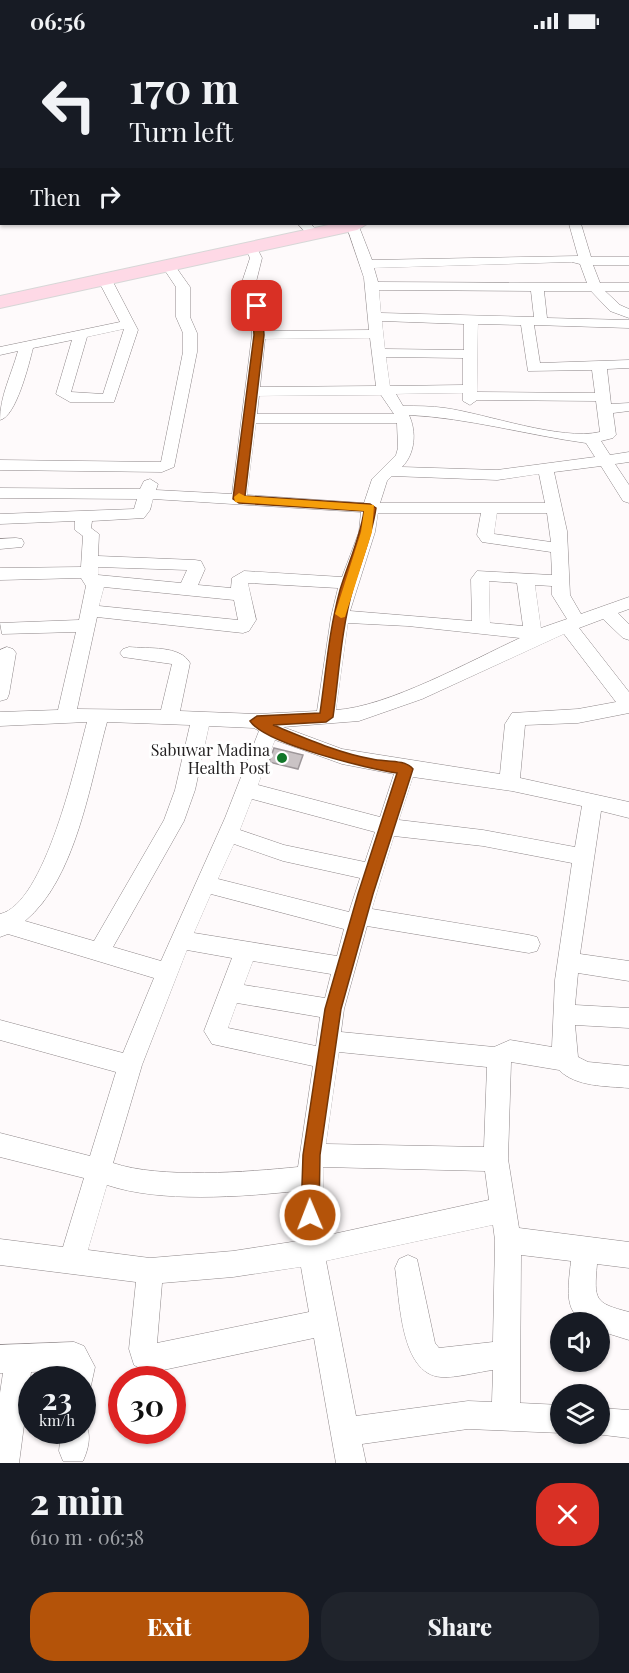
<!DOCTYPE html>
<meta charset="utf-8">
<style>
body{margin:0;font-family:"Playfair Display",serif;background:#20242c;color:#f1f3f6;height:100vh;display:flex;flex-direction:column;font-size:22px;white-space:nowrap}
*{box-sizing:border-box;margin:0}
p{font-size:20px;color:#9ea1a6}
.icon{flex:none;width:33px;height:33px;fill:none;stroke:currentColor;stroke-width:2;stroke-linecap:round;stroke-linejoin:round}
.map{position:relative;height:1421px;overflow:hidden}
.side{display:flex;flex-direction:column;background:#171b24;flex:1}
.side>*{flex:none}
.hud{position:absolute;left:0px;top:0px;width:630px;height:183px;box-shadow:0 2px 4px #0004;background:#171b24;color:#f1f3f6;overflow:hidden}
.controls{position:absolute;left:550px;top:1270px;display:grid;gap:12px}
.controls a{display:grid;place-items:center;width:60px;height:60px;border-radius:50%;background:#171b24;box-shadow:0 2px 4px #0004;font-size:30px}
.speed{position:absolute;left:18px;top:1324px;display:flex;gap:12px;font-size:30px;font-weight:700;text-align:center}
.speed>*{display:grid;place-content:center;width:78px;height:78px;border-radius:50%;background:#171b24;box-shadow:0 2px 4px #0004;line-height:1}
.speed small{font-size:15px;font-weight:400}
.speed .limit{border:9px solid #d22;background:#fff;color:#111}
.pin{position:absolute;display:grid;place-items:center;width:51px;height:51px;color:#fff;margin:-26px;border-radius:12px;box-shadow:0 3px 9px #0006}
.me{position:absolute;width:66px;margin:-33px;rotate:359deg;stroke-linejoin:round;filter:drop-shadow(0 0 4px #0008)}
.turn{display:flex;align-items:center;gap:21px;height:126px;padding:0 30px;font-size:27px}
.turn .icon{width:78px;height:78px;stroke-width:2.5}
.turn b{display:block;font-size:42px;line-height:51px}
.then{display:flex;align-items:center;height:57px;padding:0 30px;background:#0003;gap:12px;font-size:22px}
.round{display:grid;place-items:center;flex:none;width:63px;height:63px;border-radius:24px;background:#20242c}
.headline{display:flex;align-items:center;justify-content:space-between;height:102px;padding:0 30px}
h1{font-size:36px;font-weight:800;line-height:45px}
.cta{display:flex;gap:12px;margin-top:auto;padding:12px 30px}
.cta a{flex:1;height:69px;border-radius:24px;background:#b45309;color:#fff;font-size:24px;font-weight:800;line-height:69px;text-align:center}
.cta a+a{background:#20242c;color:#f1f3f6}
.status{display:flex;justify-content:space-between;align-items:center;height:42px;padding:0 30px;background:#171b24;direction:ltr}
.status svg{height:16px;fill:currentColor}
.map>svg:first-child{display:block}
.building{fill:#cac3c5;stroke:#9e979a;stroke-width:1.5}
.lines{fill:none;stroke-linecap:round;stroke-linejoin:round}
.service-casing{stroke:#8e8789;stroke-width:1}
.minor-casing{stroke:#8e8789;stroke-width:1}
.primary-casing{stroke:#d7d7d7;stroke-width:2}
.service{fill:#fff;fill-rule:evenodd}
.minor{fill:#fff;fill-rule:evenodd}
.primary{fill:#fed9e6;fill-rule:evenodd}
.route{fill:#b45309;stroke:#753606;stroke-width:1.5}
.slow{fill:#f59e0b}
.poi-dot{fill:#117628;stroke:#fff;stroke-width:2}
.labels{text-anchor:middle;dominant-baseline:central;stroke-width:6;stroke-linejoin:round;paint-order:stroke}
.poi-label{font-size:16px;fill:#232021;stroke:#fff;text-anchor:end}
</style>
<div class="status"><b>06:56</b><svg viewBox="0 0 49 12"><path d="M0 12V9h3v3zM5 12V6h3v6zM10 12V3h3v9zM15 12V0h3v12zM26 1h20v11H26zM47 4h2v5h-2z"/></svg></div>
<div class="map">
<svg width="629" height="1421" viewBox="0 0 629 1421">
<rect width="100%" height="100%" fill="#fefafb"/>
<path class="building" d="M274 706 303 713 298 727 269 720Z"/>
<g class="lines">
<defs>
<path id="service" d="M2 166V170L0 171V167Z"/>
<path id="minor" d="M189 0H199L200 2H190Z
M241 0H258L240 2Z
M537 0H548L549 2H538Z
M0 42H2V48H0Z
M628 56H629V62H628Z
M298 182H311L319 191 317 194H309Z
M346 182H358L372 218 578 214 569 182H581L591 215H629V223H593L600 241H629V249H605L620 263 629 267V276L610 269 591 249H544L547 276 629 278V286L534 283 540 321 629 318V326L607 327 611 362 629 361V369L613 371 616 393 613 396 601 399 610 413 629 410V420L615 422 629 443V461L623 459 601 424 554 430 567 489 570 553 581 572 629 555V567L618 571 629 582V598L623 596 603 577 579 586 629 650V671L578 681 525 683 520 736 629 760V776L601 769 580 912 629 919V939L578 931 575 963 629 966V986L575 983 578 1015 588 1020 629 1024V1046C606 1044 576 1045 559 1028L511 1020 508 1117 519 1186 629 1200V1226L597 1222C594 1258 594 1261 629 1270V1298L600 1289V1281C561 1281 568 1248 571 1219L521 1213 520 1361 561 1363V1391L468 1387 362 1402 366 1421H336L314 1296 149 1331 134 1323 129 1307 136 1240 0 1223V1197L63 1205 84 1136 0 1115V1091L90 1114 116 1030 0 998V978L123 1011 154 936 8 892 0 895V872C45 862 76 721 87 680L0 684V670L58 668 76 590 2 592 0 581 79 578 86 544 81 536 0 538V526L81 525 83 494 75 488V479L0 482V472L134 467 137 457 0 456V446L140 447 144 439 150 437 158 442 156 448 232 452 252 293 249 256 242 240 250 216 245 205 251 201 255 202 262 216 256 240 263 256 266 289 369 288 364 236ZM572 220 580 222 587 241 378 240 374 226ZM379 248 531 249 534 275 381 271ZM382 279 464 282V308L385 307ZM478 282 521 283 528 329 592 328 595 351 477 350ZM370 296 376 344 260 345 265 297ZM386 315 463 316V343L390 344ZM463 351V359L470 363 477 358 596 359 600 390C561 399 487 372 445 366 431 364 417 364 403 364L396 352ZM381 353 394 372H257L259 354ZM409 373C469 376 527 393 586 401L595 415 497 428 402 425C415 412 417 390 409 373ZM256 381H397L398 406 396 413 372 437 364 461 247 453ZM539 432 545 461H380L387 439 392 434 497 438ZM153 457 361 470 359 490 342 535 244 529 232 536 231 546 198 543 205 527 201 519 195 518 98 514 99 492 91 486 92 479 144 476 150 468ZM378 471H481L477 493 482 500 551 510 552 533 477 529 471 537 472 579 350 569 375 490ZM497 471H547L551 500 494 492ZM98 525 187 528 181 541 98 533ZM489 539 517 541 523 584 490 581ZM248 541 338 546 331 575 317 669 257 672 180 669 190 621C180 603 148 607 129 605L123 607 120 611 123 615 172 622 161 668 77 667 97 575 243 591 249 589 256 578ZM535 543 552 544V553L567 577 541 586ZM104 545 234 558 238 578 99 564ZM348 581 408 584 520 596C472 618 388 665 336 668ZM564 592 616 660 578 667 512 671 505 682 500 732 342 707 283 685 359 679 422 657ZM107 680 190 683 175 748 164 778 94 899 25 879C76 837 90 741 107 680ZM209 684 254 686 259 689 225 776 161 919 113 905 184 779 195 748ZM275 698 342 722 394 732 380 775 258 743ZM413 735 512 749 582 764 575 805 483 788 399 778ZM252 757 375 790 365 820 284 803 240 788ZM394 794 483 804 572 821 555 938 552 1005 510 998 494 1005 341 990 344 967 367 884 529 911 537 909 540 902 537 895 529 893 372 867ZM234 802 283 819 360 836 349 870 218 837ZM211 852 344 887 337 914 194 891ZM187 908 232 916 204 989 212 1002 313 1024 298 1125C248 1130 160 1137 113 1121L142 1023ZM253 919 331 932 325 956 244 943ZM237 961 320 975 316 1004 228 986ZM339 1010 487 1025 484 1105 326 1102ZM323 1125 485 1129 489 1158 324 1194ZM107 1143C160 1161 241 1155 297 1149L298 1199 233 1209 150 1216 88 1208ZM493 1183 495 1198 493 1300 439 1306 435 1301 417 1217 408 1213 399 1217 395 1226C400 1257 400 1332 441 1335 457 1336 477 1330 493 1328L492 1360 468 1359 356 1374 326 1219ZM301 1225 309 1270 157 1301 162 1241 233 1235Z
M168 220 173 221 190 245V275L197 291V310L174 425 162 430 0 428V418L161 420 183 310V291L176 275V245L162 224Z
M105 234 112 238 138 288 114 360H70L56 352 72 298 33 306C29 322 16 375 0 378 0 354 11 334 18 309L0 313V305L120 280 98 238ZM124 287 103 352 71 350 87 295Z
M16 496 22 497 24 501 22 505 0 507V497Z
M7 605 13 607 16 611 9 652 7 657 0 659V608Z
M74 1300 84 1304 95 1325 90 1348 82 1351V1338H66L67 1328 31 1330 19 1421H0V1351L3 1331H0V1303Z
M600 1366 629 1368V1396L595 1392H600Z
M82 1378C93 1388 89 1406 83 1419H63L59 1409 61 1389H82Z"/>
<path id="primary" d="M628 112H629V122H628Z
M333 182H367L357 188 0 266V254Z"/>
</defs>
<use href="#service" class="service-casing"/>
<use href="#minor" class="minor-casing"/>
<use href="#primary" class="primary-casing"/>
<use href="#service" class="service"/>
<use href="#minor" class="minor"/>
<use href="#primary" class="primary"/>
</g>
<path class="route" d="M257 261 262 264 264 293 245 454 370 462 376 466C372 494 361 519 353 546 341 588 339 633 333 675L326 680 273 683C305 696 338 711 372 717 383 720 406 717 413 727L373 852 341 967 320 1113 319 1173 317 1179 310 1182 304 1179 301 1173 303 1113 325 967 358 852 397 731C369 727 265 702 250 679L257 674 320 671C326 630 329 588 340 548 348 521 360 497 364 469L239 461 233 457 254 293 252 264Z"/>
<path class="slow" d="M239 451 245 454 374 463 372 490 345 575 341 576 335 572 361 490 364 469 235 460 234 455Z"/>
<circle class="poi-dot" cx="282" cy="716" r="6"/>
<g class="labels">
<g class="poi-label">
<text x="270" y="707">Sabuwar Madina<tspan x="270" dy="18">Health Post</tspan></text>
</g>
</g>
</svg>
<div class="controls">
<a><svg class="icon" aria-label="sound" viewBox="0 0 24 24"><path d="M4 9h4l5-4v14l-5-4H4zM17 9q2 3 0 6"/></svg></a>
<a><svg class="icon" aria-label="layers" viewBox="0 0 24 24"><path d="M12 4l9 5-9 5-9-5zM3 14l9 5 9-5"/></svg></a>
</div>
<div class="speed"><div>23<small>km/h</small></div><div class="limit">30</div></div>
<div class="pin" style="left:257px;top:264px;background:#d93025"><svg class="icon" aria-label="arrive" viewBox="0 0 24 24"><path d="M6 21V4h12l-3 4 3 4H6"/></svg></div>
<svg class="me" style="left:310px;top:1173px" viewBox="-20 -20 40 40"><circle r="17" fill="#b45309" stroke="#fff" stroke-width="3"/><path d="M0-11L8 9 0 5-8 9z" fill="#fff"/></svg>
<div class="hud">
<div class="turn"><svg class="icon" aria-label="left" viewBox="0 0 24 24"><path d="M17 20v-9H6M10 6l-5 5 5 5"/></svg><div><b>170 m</b>Turn left</div></div>
<div class="then">Then<svg class="icon" aria-label="right" viewBox="0 0 24 24"><path d="M7 20v-9h11M14 6l5 5-5 5"/></svg></div>
</div>
</div>
<section class="side">
<div class="headline"><div><h1>2 min</h1><p>610 m · 06:58</p></div><a class="round" style="background:#d93025;color:#fff"><svg class="icon" aria-label="close" viewBox="0 0 24 24"><path d="M6 6l12 12M18 6L6 18"/></svg></a></div>
<div class="cta"><a>Exit</a><a>Share</a></div>
</section>
